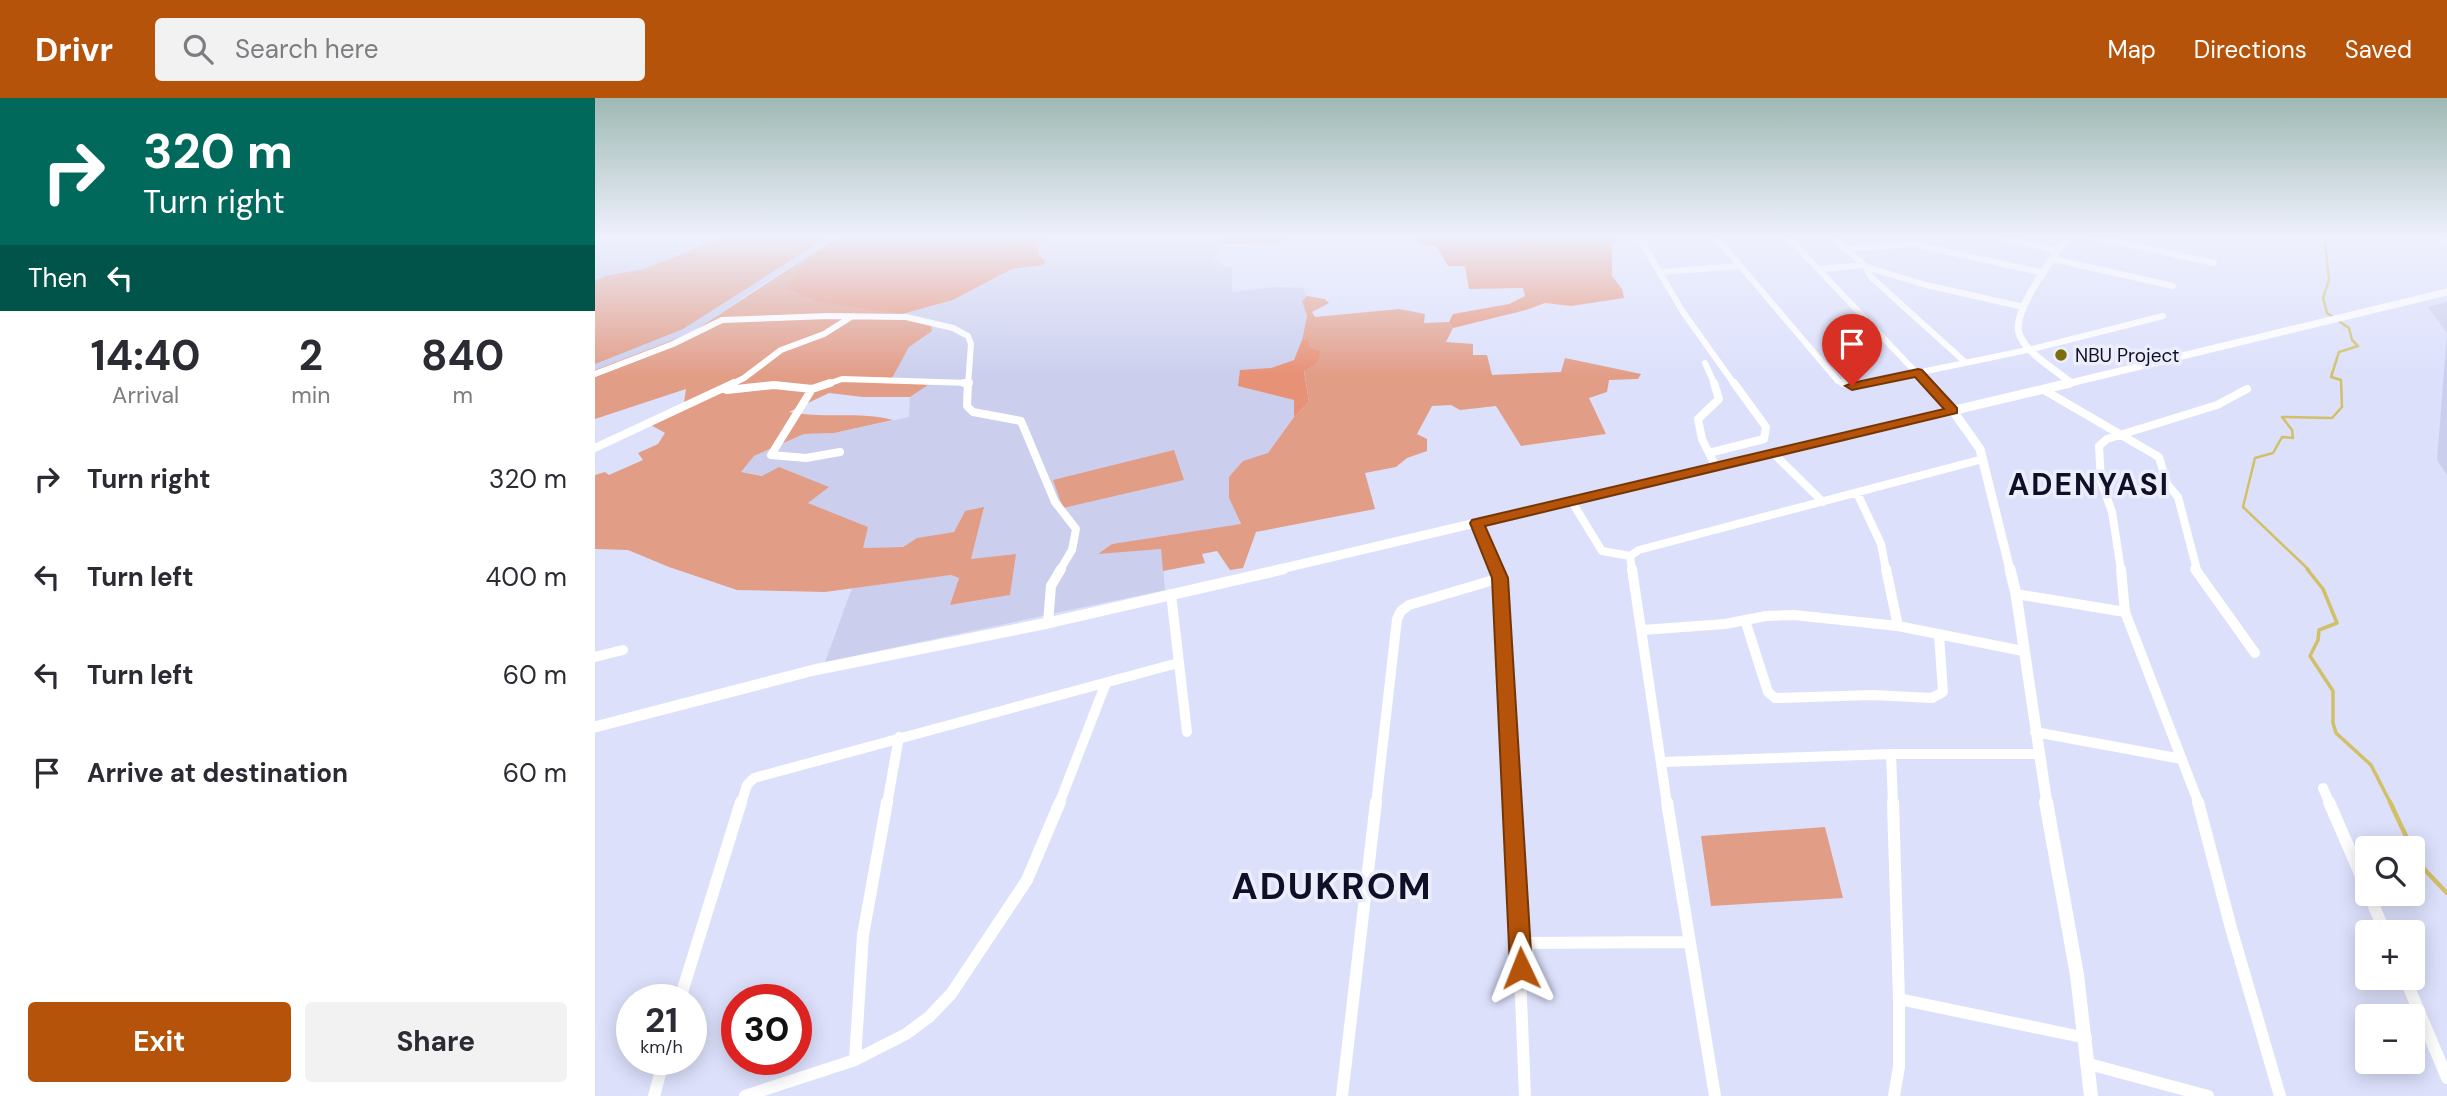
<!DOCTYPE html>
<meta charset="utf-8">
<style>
body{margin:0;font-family:"DM Sans",sans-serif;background:#f2f2f3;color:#2b2b33;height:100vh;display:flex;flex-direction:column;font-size:26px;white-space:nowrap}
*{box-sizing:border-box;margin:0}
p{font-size:23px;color:#7c7c81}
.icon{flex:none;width:38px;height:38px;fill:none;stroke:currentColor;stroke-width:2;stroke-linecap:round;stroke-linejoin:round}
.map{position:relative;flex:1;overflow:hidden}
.side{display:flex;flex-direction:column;background:#fff;width:595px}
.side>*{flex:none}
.top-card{background:#00695c;color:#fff;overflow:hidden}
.tools{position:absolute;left:1760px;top:738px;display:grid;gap:14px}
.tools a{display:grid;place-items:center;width:70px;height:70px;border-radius:7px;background:#fff;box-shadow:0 4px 18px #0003;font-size:35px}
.speed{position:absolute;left:21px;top:886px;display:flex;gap:14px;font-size:35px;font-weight:700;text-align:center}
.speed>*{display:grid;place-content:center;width:91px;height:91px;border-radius:50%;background:#fff;box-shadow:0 4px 18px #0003;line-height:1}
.speed small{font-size:18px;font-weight:400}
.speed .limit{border:10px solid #d22;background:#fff;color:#111}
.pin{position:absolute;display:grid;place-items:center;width:60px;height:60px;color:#fff;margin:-72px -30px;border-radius:50% 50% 50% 0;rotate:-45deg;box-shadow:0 0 7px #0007}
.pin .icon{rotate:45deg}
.me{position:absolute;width:77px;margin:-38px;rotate:358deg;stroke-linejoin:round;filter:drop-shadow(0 0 5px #0008)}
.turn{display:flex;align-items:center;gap:24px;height:147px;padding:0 28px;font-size:32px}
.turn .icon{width:91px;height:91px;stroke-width:2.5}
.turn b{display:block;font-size:49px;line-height:60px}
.then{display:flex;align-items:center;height:66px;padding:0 28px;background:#0003;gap:14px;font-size:26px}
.eta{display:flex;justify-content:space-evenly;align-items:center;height:119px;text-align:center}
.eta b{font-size:42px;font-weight:700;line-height:49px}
.primary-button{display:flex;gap:14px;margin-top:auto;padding:14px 28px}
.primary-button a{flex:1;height:80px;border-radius:7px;background:#b45309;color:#fff;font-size:28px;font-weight:700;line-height:80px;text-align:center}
.primary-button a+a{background:#f2f2f3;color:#2b2b33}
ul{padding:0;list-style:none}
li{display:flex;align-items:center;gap:21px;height:98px;padding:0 28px}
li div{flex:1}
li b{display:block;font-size:26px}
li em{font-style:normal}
header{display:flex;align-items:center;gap:42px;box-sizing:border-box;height:98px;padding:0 35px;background:#b45309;color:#fff}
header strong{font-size:33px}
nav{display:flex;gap:38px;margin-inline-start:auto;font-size:24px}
.search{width:490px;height:63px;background:#f2f2f3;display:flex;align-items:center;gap:18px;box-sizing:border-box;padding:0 24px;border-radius:7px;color:#7c7c81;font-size:26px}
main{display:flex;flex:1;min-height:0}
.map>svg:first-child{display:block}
.built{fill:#cbcfed}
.green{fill:#e29d87}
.forest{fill:#e79176}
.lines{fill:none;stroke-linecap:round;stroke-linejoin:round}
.stream-far2{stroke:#d1c067;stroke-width:2.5}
.stream-far1{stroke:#d1c067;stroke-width:3.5}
.stream{stroke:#d1c067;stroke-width:4.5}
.minor-far3{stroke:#fff;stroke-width:6}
.minor-far2{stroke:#fff;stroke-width:8}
.minor-far1{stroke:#fff;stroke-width:10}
.minor{stroke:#fff;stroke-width:12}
.tertiary-far3{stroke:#fff;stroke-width:7}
.tertiary-far2{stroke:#fff;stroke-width:9}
.tertiary-far1{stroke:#fff;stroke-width:11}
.tertiary{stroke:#fff;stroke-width:14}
.route{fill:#b45309;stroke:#753606;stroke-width:2}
.poi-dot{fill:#7e6e0b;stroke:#eceefc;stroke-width:2.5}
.labels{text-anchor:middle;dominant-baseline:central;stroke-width:7;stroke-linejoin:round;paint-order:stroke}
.far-poi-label{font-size:19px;fill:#0f1028;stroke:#eceefc;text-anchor:start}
.district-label{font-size:30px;font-weight:bold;letter-spacing:2px;fill:#0f1028;stroke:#eceefc}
.near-district-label{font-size:37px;font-weight:bold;letter-spacing:2px;fill:#0f1028;stroke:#eceefc}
</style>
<header>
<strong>Drivr</strong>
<div class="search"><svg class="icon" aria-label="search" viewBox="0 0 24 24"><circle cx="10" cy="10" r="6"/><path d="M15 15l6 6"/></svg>Search here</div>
<nav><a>Map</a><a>Directions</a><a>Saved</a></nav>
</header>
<main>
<section class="side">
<div class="top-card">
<div class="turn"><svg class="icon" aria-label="right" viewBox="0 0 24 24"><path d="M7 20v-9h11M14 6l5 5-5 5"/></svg><div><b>320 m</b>Turn right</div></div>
<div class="then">Then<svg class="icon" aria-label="left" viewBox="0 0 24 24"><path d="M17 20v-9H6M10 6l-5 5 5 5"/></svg></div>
</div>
<div class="eta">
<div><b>14:40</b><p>Arrival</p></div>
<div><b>2</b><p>min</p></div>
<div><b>840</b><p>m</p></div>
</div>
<ul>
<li><svg class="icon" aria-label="right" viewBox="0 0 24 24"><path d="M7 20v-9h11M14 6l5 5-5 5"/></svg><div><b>Turn right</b></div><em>320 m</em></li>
<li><svg class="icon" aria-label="left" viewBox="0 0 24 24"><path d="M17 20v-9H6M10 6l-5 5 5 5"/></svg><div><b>Turn left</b></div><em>400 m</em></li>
<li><svg class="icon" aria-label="left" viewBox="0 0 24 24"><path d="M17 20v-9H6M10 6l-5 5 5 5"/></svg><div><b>Turn left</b></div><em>60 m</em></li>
<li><svg class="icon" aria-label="arrive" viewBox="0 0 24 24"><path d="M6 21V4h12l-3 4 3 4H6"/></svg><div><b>Arrive at destination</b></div><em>60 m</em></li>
</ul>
<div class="primary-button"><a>Exit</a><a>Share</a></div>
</section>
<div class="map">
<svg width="1852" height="998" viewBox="0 0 1852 998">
<rect width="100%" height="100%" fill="#dce0fb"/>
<path class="built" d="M0 138H246L168 186 96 235 0 272Z
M461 138H632L619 161 629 168 637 169V194L681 189 708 190 712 198 707 203 712 218 705 251 699 262 676 270 644 288 699 302V319L673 356 648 363 634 400 646 427 517 446 505 455 567 451 570 492 230 564 257 490 356 477 364 480 356 507 415 497 420 456 376 462 378 447 370 413 359 434 322 440 308 449 267 450 272 429 212 405 233 389 146 374 159 358 209 336 239 335 314 319 315 299 332 287 296 280 314 249 307 216 358 202 418 171 437 169 444 146Z
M1852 204V377L1842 362 1852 235 1833 209Z"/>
<path class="green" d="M131 138H234L88 231 0 266V183L10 178 49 171Z
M632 138H705L686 145 626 146Z
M223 152 191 190 335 222 337 233 314 249 297 280 333 287 315 299H268L234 295 194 314C229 321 264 313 298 322L239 335 209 336 159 358 146 374 167 378 184 369 234 389 213 405 273 429 268 450 308 449 322 440 359 434 370 413 389 409 376 461 421 456 415 497 355 507 364 480 356 477 230 494 142 492 74 469 33 452 0 451V377L10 374 14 377 48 362 43 355 63 346 70 335 54 326 88 311 91 291 0 321V272L96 235Z
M712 198 730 201 734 205 717 214 720 219 804 211 830 216 829 225 854 224 858 230 851 244 878 246V257H892L897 277 966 274 970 260 1046 276 1043 281 1014 282 1012 294 994 300 1011 336 926 348 901 308 865 312 856 307 837 308 822 336 832 341V353L812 360 801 369 770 375 780 411 661 434 648 470 635 472 622 453 607 456 610 465 568 473 566 451 503 456 517 446 646 426 634 400V379L648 363 673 355 699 319 714 304 709 272 716 250 714 242H707L712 218 707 203Z
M579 352 589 382 468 410 458 382Z
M1230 729 1248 800 1116 808 1106 738Z"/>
<path class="forest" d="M246 138H461L444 146 443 156 450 163 448 167 417 171 358 202 307 216 225 204 190 190 223 152Z
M815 138H1032L1017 146V178L1027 191 1029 200 976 208 950 205 931 212 858 230 854 224 858 216 914 206 930 198 928 190 874 191 870 168H853L841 148 826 146Z
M707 242H714L716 250 725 253 723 264 709 273 714 304 699 319V302L643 288 645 272 676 270 699 262Z"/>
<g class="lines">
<path class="stream-far2" d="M1714 472 1648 409 1660 360 1678 355 1687 339 1698 340 1697 332 1687 319 1737 320 1747 309 1746 282 1736 279 1744 254 1763 248 1757 242 1754 230 1732 215 1728 200 1734 182 1729 138"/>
<path class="stream-far1" d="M1712 471 1728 491 1742 525 1724 532 1723 542 1715 558 1738 593V625L1741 635 1776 667 1796 706"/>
<path class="stream" d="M1795 704 1817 751
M1818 752 1829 771 1852 795"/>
<path class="minor-far3" d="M1043 138 1088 214 1140 287
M1120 138 1243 283 1253 287
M1192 138 1333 287
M1237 138 1271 169 1331 187 1429 209
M1404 138 1463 153
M1497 138 1619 165
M1846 138 1852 144
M1249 151 1318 146 1449 175
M1458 161 1578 188
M1271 169 1276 179 1370 264
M1225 171 1268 167
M1066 174 1144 168
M1110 265 1120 287
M0 276 78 246 127 222 233 218 311 219 358 230 373 238 376 246 373 287
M135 287 149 280 186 252 229 236 256 219
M230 287 247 281 374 285
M1264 287 1437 251 1568 218"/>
<path class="minor-far2" d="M369 285H374
M373 285 372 308 378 314 426 323 460 404 481 431 477 452 465 472
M1119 285 1124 301 1103 321 1107 341 1121 369
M1248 285 1257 288 1272 285
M1331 285 1358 313
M217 291 176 357 211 360 245 354
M132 292 179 287 217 291 235 285
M1449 292 1564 359 1572 386 1583 399 1602 472
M0 350 139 285
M1114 355 1169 341 1171 329 1139 285
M1178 355 1228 404
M1262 395 1286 446 1291 472
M977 404 1007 453 1035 458
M882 425 902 472
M1037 472 1035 458 1044 452 1388 361
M1526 472 1517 414 1506 383 1504 348 1512 341 1622 307 1652 291"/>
<path class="minor-far1" d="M901 471 905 480 909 527 919 706
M1037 471 1072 706
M1291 471 1303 528
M1526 471 1530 514 1604 706
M1600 471 1660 555
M576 496 592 634
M1421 496 1530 514
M1150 522 1173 594 1180 600 1278 597 1337 600 1348 594 1344 537
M453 525 456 488 466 471
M1047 532 1130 526 1171 518 1199 517 1303 528 1428 553
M0 559 28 552
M1440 634 1587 661
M1296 656 1298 706
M1068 664 1296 656H1443
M1728 690 1735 706
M146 706 152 687 159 680 583 565
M292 706 304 639
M464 706 511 585
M781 706 802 521 806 513 814 507 905 480"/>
<path class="minor" d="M918 704 930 998
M1072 704 1120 998
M1298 704 1304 901V969L1299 998
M1603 704 1636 830 1685 998
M1734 704 1773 794
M1774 796 1790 835
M926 845 1093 844
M1810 880 1852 980
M85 901 146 704
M1304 901 1491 940
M260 962 268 837 292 704
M1494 966 1613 998
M59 998 69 961
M150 998 260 962 311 936 334 919 356 896 432 782 465 704
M747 998 781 704"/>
<path class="tertiary-far3" d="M1472 138C1460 158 1417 212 1424 235 1430 255 1460 271 1475 284
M1467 287 1852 194"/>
<path class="tertiary-far2" d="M1358 313 1385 351 1415 472
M681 472 1475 285"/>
<path class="tertiary-far1" d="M1415 471 1421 496 1452 706
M0 629 219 572 453 525 688 471"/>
<path class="tertiary" d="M1451 704 1482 877 1496 998"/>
</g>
<linearGradient id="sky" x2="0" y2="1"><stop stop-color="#9fb9b4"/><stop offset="0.5" stop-color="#eff1fd"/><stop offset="1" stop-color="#eff1fd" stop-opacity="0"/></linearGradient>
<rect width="1852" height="277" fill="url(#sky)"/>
<path class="route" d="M1323 271 1327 272 1362 310V315L890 428 913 480 937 870 934 878 926 881 918 878 915 870 897 480 875 425 877 422 1349 311 1320 279 1257 292 1250 288 1257 285Z"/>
<circle class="poi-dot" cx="1466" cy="257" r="7"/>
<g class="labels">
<g class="far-poi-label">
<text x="1480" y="257">NBU Project</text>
</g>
<g class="district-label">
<text x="1494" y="386">ADENYASI</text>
</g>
<g class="near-district-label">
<text x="737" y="788">ADUKROM</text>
</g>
</g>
</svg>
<div class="tools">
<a><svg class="icon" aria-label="search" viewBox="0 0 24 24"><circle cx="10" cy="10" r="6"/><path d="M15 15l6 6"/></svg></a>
<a>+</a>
<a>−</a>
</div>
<div class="speed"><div>21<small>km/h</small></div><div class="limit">30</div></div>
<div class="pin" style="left:1257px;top:288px;background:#d93025"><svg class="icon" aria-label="arrive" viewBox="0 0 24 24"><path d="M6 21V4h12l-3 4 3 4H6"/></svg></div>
<svg class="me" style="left:926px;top:870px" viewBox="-20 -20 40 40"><path d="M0-17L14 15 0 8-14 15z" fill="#b45309" stroke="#fff" stroke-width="4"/></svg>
</div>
</main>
